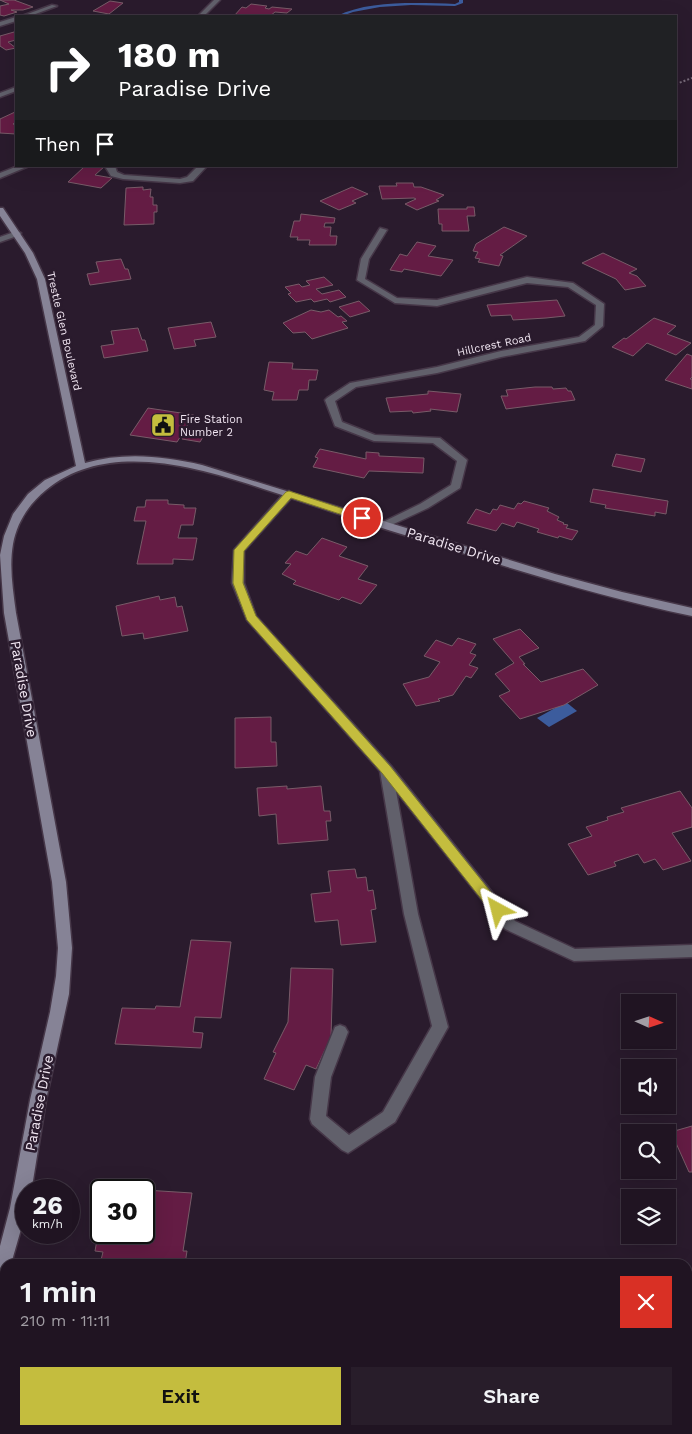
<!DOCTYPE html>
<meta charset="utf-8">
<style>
body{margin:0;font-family:"Work Sans",sans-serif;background:#281d2a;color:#f1f3f6;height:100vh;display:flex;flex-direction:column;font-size:19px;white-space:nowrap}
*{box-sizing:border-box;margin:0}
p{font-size:16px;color:#a29ea5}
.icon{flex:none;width:28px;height:28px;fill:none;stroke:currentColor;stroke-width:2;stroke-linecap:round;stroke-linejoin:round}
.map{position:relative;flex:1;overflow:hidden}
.drawer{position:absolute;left:0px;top:1259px;width:692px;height:176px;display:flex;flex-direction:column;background:#201422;border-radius:15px 15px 0 0;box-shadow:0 5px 20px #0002,0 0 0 1px #3d3340}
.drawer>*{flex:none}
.top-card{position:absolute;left:15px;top:15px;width:662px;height:152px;border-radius:0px;box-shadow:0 5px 20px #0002,0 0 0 1px #3d3340;background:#202124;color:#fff;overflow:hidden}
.needle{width:32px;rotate:93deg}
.tools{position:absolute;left:621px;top:994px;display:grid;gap:10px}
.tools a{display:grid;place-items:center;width:55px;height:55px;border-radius:0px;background:#201422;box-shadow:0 5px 20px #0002,0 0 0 1px #3d3340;font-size:25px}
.speed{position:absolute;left:15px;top:1179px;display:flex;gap:10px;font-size:25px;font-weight:700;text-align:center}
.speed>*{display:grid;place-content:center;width:65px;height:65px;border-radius:50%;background:#201422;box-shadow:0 5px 20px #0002,0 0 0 1px #3d3340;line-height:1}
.speed small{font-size:12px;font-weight:400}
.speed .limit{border:2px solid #111;border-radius:8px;background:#fff;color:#111}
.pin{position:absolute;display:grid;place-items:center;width:42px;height:42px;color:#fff;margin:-21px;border:2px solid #fff;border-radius:50%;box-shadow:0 1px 5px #0007}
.me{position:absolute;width:55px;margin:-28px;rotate:322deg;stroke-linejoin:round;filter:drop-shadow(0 0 4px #0008)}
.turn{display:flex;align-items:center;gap:18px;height:105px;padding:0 20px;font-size:22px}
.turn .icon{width:65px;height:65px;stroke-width:2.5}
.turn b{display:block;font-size:35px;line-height:42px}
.then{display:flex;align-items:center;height:48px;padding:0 20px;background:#0003;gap:10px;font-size:19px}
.round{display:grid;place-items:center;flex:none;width:52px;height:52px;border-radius:0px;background:#281d2a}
.head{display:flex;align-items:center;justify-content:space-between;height:85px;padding:0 20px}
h1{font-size:30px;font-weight:600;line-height:38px}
.cta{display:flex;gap:10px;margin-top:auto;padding:10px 20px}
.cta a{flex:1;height:58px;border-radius:0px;background:#c4bd3e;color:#111;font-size:20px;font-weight:600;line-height:58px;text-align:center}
.cta a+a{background:#281d2a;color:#f1f3f6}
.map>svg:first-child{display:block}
.water{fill:#3c5c9d}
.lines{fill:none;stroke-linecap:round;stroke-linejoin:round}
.stream{fill:#3c5c9d;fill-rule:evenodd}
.building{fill:#641c44;stroke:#785b68}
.lane-casing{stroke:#463748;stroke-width:3}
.street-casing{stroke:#463748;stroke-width:3}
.secondary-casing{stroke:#463748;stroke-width:3}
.path{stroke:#786b7a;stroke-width:2;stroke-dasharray:2 2;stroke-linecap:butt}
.lane{fill:#61606b;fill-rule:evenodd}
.street{fill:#61606b;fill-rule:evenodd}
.secondary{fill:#868396;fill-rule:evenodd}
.route{fill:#c4bd3e;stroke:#7f7b28}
.labels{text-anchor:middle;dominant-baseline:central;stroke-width:5;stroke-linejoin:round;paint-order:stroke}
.far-street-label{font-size:11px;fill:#f0e5f1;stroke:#2a1b2d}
.far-poi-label{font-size:11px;fill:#f0e5f1;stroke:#2a1b2d;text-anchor:start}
.street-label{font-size:14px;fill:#f0e5f1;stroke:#2a1b2d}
</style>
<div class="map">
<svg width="692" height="1434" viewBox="0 0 692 1434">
<rect width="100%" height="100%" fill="#2a1b2d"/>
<path class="water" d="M566 702 577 711 549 727 537 718Z"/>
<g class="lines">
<path class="stream" d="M459 0H463V3L455 6 411 5 380 7 353 12 342 16H337C369 0 419 3 455 4L459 2Z"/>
</g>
<path class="building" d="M0 0H14L33 7 23 10H11L17 12 4 16 0 15V6L9 4Z
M110 1 123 3 109 14 93 11Z
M251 4 267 6 265 8 269 9 272 7 292 9 287 13 275 12 270 16H234L242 7 246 8Z
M14 32 16 34V40L8 42 16 48 6 50 0 46V36Z
M15 112H16V122L13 124 16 125V134L0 133V119Z
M85 166H105L95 175 112 178 101 188 68 182Z
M396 183H413L414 187H421L444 195 436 200 439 201 417 210 405 204 416 199 414 198 382 199 379 186H397Z
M143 187V190L151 189 150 197H153V205H157V212H154V224L124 225 126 188Z
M352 187 368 194 352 201 356 203 339 210 320 201Z
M467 207H474L475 216H467L469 231H442V224H439L438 209H467Z
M301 214 335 218 334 223H325L324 227H331L330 236H337L336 245H309L310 240H297L298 237H290L294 221H300Z
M504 227 527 236 500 255 503 256 499 266 478 262 480 259 475 258 478 252 473 251 476 244Z
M417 242 436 246 428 256 453 260 441 276 404 269 402 272 390 270 400 254 407 256Z
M603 253 637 269 629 273 637 276 646 286 625 290 616 279 582 263Z
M121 259 125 269H128L131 279 90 285 87 274 99 272 96 262Z
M324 277 333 285 316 289 322 294 339 290 346 297 330 302 327 299 314 302 311 299 296 302 288 294 291 293 285 287 299 284 302 287 310 285 306 281Z
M557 300 565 316 546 318 513 320 511 315 491 316 487 305Z
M359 301 370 311 350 317 339 307Z
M311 310 321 312 329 310 338 317 341 316 347 321 342 322 348 328 312 339 305 332 293 333 283 323Z
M654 318 676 326 667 334 691 343 676 355 647 343 633 356 612 347 624 338 626 339Z
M211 322 216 337 194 340 196 346 174 349 168 328Z
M138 328 142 340H145L148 351 104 358 101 346 114 344 111 331Z
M687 354 692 356V377L690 379H692V389L665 380Z
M269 362 293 363 292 369 318 370 316 380H309L308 390H299L297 400H272L274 392 264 390Z
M535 387H552L553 389 566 388 568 391H571L575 400 506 409 501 396H508L506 390Z
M428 391 461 394 457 412 430 409 431 411 413 413 412 411 390 412 386 398 428 394Z
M148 408 194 415 177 442 130 435Z
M185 434 203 437 200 442 182 439Z
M320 449 366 459V452L379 453V456L424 458 423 473 369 471 364 478 313 467 318 458 315 457Z
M616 454 645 459 641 472 612 466Z
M593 489 668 501 666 514 655 512V516L605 508 606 505 590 502Z
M146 500H168V504L184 505V508H196L193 525H181L178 538H197L193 560 173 559V564H137L146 521H134L137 507H145Z
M524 501 549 508 547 511 559 517 557 520 564 523 563 524 568 525 566 528 578 531 572 540 559 536 558 538 537 532 539 529 517 522 514 527 502 523 496 531 467 523 476 509 490 514 493 509 497 510 500 505 514 509 518 503 521 504Z
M322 538 347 547 339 556 368 566 358 579 377 585 361 604 342 597 339 600 293 584 296 581 282 574 291 564 285 563 296 551 307 555Z
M159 596 160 600 175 597 177 607 182 606 188 631 144 639 143 633 122 636 116 606Z
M520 629 539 648 519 657 525 664H523L541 682 583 669 598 685 564 705 520 719 499 696 510 691 495 674 514 663 493 639Z
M458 638 476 644 470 653 476 655 469 665 478 668 471 678 466 676 453 695 438 699 440 701 416 706 403 684 429 677 440 662 424 656 436 640 452 646Z
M271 717V742H276L277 766 235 768V718Z
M287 786V789L321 786 324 811H330L331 821H326L328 840 278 844 276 814 259 816 257 788Z
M680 791 692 808V827L672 833 691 861 663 870 655 859 644 863 638 854 614 862 616 866 588 875 568 844 592 836 586 827 608 820 607 817 624 812 621 808Z
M355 869 357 878 366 877 368 891 373 890 376 909 371 910 376 942 341 945 338 920 315 922 311 894 331 892 328 871Z
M191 940 231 942 221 1018 195 1017 193 1032 203 1033 201 1048 115 1044 122 1008 155 1009 156 1006 180 1007Z
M291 968 333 969 331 1037 316 1069 306 1065 294 1090 264 1079 276 1053 273 1052 288 1022Z
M692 1126V1172H689L671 1132Z
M109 1181 146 1184 145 1190 192 1193 183 1251H187L185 1264H100L103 1252 95 1251 101 1218V1232H144V1190H107Z
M688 1383 692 1386V1434H646L648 1430H688Z"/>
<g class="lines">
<defs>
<path id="lane" d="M107 166H115L117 172 124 175 180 179 187 177 198 166H207L193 181 180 183 123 179 111 176 106 168Z"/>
<path id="street" d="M214 0H220L204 16H198Z
M52 5 57 6 30 16H22Z
M16 17V21L0 26V22Z
M16 87V91L0 97V93Z
M18 166H29L0 178V173Z
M380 228 387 230 369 259 365 279 397 298 437 300 527 277 573 283 604 304 603 326 585 341 501 357 437 373 356 387 335 401 342 422 375 435 440 438 467 460 460 488 428 508 385 528 381 527 380 525 381 523 420 504 451 485 457 461 433 443 374 441 335 426 325 400 327 398 350 383 437 367 501 351 579 337 595 325 596 305 568 287 527 283 437 306 395 303 357 280 361 259Z
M17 231 21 233 20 235 0 242V237Z
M289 491 294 494 293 496 244 551V583L256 616 391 766 515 921 575 949 692 945V957L574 961 505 929 396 791 418 914 448 1027 395 1122 348 1153 342 1150 312 1124 310 1119 315 1077 335 1027 340 1025 345 1027 348 1032 331 1077 326 1116 349 1135 383 1112 432 1026 404 914 380 771 247 620 232 583 234 550 285 492Z
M3 1254 9 1257 12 1264H5V1294L0 1292V1256Z
M10 1430H28L29 1434H11Z"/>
<path id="secondary" d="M0 208H3L33 253 45 279 85 463C124 452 163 456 202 465L555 574 622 592 692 608V616C596 596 504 566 411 537 370 525 331 511 291 498 218 474 114 434 46 490 29 504 17 522 13 544 9 567 13 590 16 613L66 882 72 948 69 994 46 1100 32 1187 31 1190H26V1212L11 1264H5V1278L0 1280V1246L10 1208 30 1100 50 1012 56 976 58 948 52 882 4 613 0 555 4 536 13 514 28 494 45 480 76 466 37 279 25 253 0 216Z"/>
</defs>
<use href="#lane" class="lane-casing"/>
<use href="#street" class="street-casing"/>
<use href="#secondary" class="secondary-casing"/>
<path class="path" d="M676 84 692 78"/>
<use href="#lane" class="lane"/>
<use href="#street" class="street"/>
<use href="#secondary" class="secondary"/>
</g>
<path class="route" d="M289 491 365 516 367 518 362 521 358 520 291 498 244 551 243 583 256 616 390 766 502 906 504 910 502 914 498 915 493 914 382 773 247 620 233 583 234 550 286 492Z"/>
<defs>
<symbol id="civic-square" viewBox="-11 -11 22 22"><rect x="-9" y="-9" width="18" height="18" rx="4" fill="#c4bd3e" stroke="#2a1b2d"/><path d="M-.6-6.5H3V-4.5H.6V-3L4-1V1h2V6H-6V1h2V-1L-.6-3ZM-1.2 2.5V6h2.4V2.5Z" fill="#111"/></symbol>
</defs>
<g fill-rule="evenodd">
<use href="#civic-square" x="149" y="411" width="28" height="28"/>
</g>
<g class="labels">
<g class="far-street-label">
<text transform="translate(64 331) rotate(77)">Trestle Glen Boulevard</text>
<text transform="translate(494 345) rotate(-12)">Hillcrest Road</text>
</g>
<g class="far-poi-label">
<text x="180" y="419">Fire Station<tspan x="180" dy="13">Number 2</tspan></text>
</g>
<g class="street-label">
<text transform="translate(454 546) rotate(17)">Paradise Drive</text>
<text transform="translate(24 689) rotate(80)">Paradise Drive</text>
<text transform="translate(39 1103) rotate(-79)">Paradise Drive</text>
</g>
</g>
</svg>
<div class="tools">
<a><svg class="needle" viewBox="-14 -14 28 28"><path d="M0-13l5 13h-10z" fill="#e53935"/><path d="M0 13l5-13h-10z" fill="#a29ea5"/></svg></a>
<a><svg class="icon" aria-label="sound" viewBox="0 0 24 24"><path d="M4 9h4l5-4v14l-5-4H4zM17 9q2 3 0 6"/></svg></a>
<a><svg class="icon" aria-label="search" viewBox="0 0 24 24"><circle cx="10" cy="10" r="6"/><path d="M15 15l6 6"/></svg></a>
<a><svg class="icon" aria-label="layers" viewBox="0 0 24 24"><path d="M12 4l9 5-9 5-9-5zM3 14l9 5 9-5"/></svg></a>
</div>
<div class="speed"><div>26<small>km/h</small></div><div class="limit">30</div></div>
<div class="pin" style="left:362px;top:518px;background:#d93025"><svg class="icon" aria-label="arrive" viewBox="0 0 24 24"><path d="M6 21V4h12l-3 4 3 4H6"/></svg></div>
<svg class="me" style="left:498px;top:910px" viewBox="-20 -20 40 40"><path d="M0-17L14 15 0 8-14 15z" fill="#c4bd3e" stroke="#fff" stroke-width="4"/></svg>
<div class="top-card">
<div class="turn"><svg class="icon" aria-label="right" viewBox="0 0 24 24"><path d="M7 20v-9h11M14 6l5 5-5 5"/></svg><div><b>180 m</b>Paradise Drive</div></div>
<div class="then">Then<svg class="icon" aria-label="arrive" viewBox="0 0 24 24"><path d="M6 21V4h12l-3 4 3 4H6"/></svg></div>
</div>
<section class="drawer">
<div class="head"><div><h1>1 min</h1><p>210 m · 11:11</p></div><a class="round" style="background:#d93025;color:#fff"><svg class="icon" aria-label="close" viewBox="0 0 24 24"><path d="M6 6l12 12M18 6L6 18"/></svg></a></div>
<div class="cta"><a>Exit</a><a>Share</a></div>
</section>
</div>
